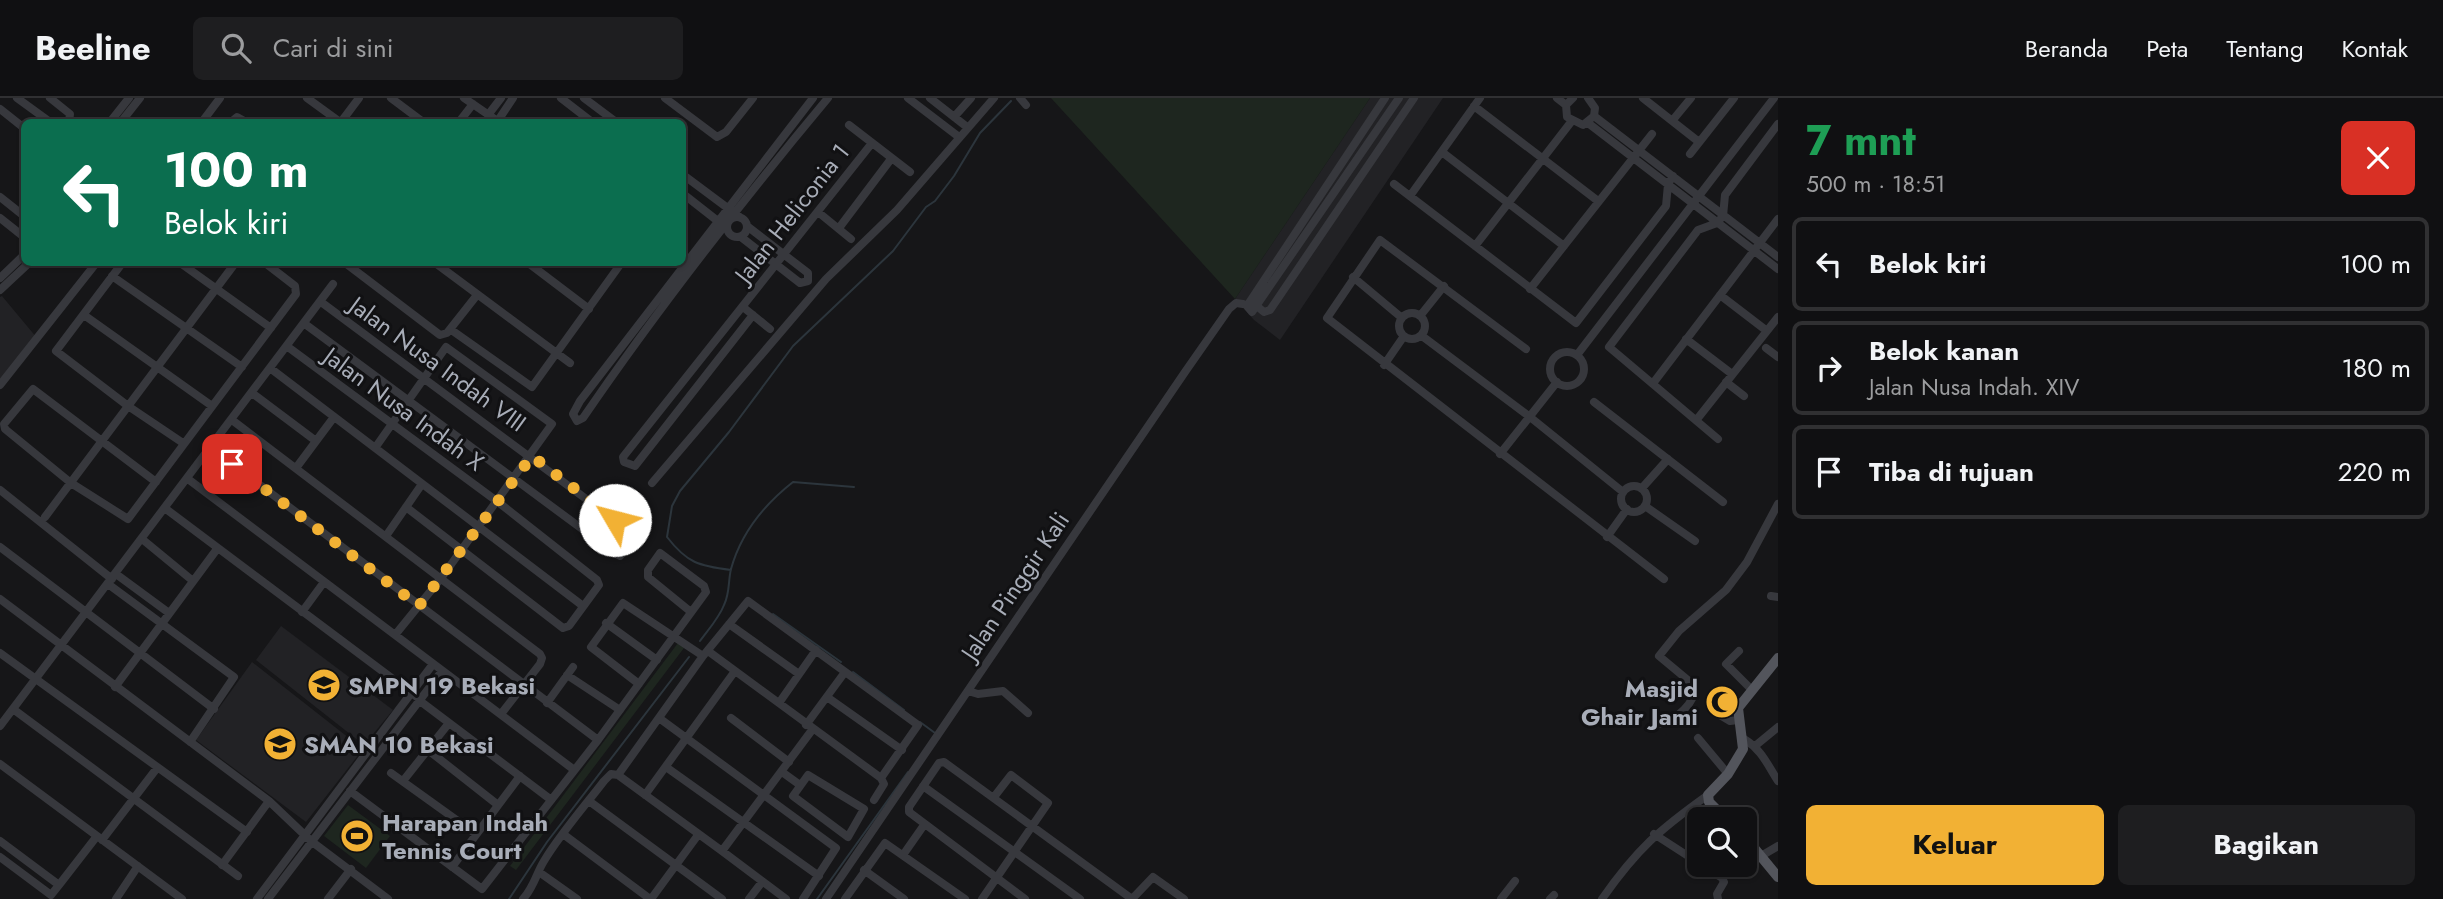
<!DOCTYPE html>
<html lang="id">
<meta charset="utf-8">
<style>
body{margin:0;font-family:Jost,sans-serif;background:#1e1e20;color:#f1f3f6;height:100vh;display:flex;flex-direction:column;font-size:26px;white-space:nowrap}
*{box-sizing:border-box;margin:0}
p{font-size:23px;color:#9c9d9f}
.icon{flex:none;width:38px;height:38px;fill:none;stroke:currentColor;stroke-width:2;stroke-linecap:round;stroke-linejoin:round}
.map{position:relative;flex:1;overflow:hidden}
.sheet{display:flex;flex-direction:column;background:#101012;width:665px}
.sheet>*{flex:none}
.banner{position:absolute;left:21px;top:21px;width:665px;height:147px;border-radius:10px;box-shadow:0 2px 5px #0004,0 0 0 2px #303032;background:#0b6e4f;color:#fff;overflow:hidden}
.fabs{position:absolute;left:1687px;top:709px;display:grid;gap:14px}
.fabs a{display:grid;place-items:center;width:70px;height:70px;border-radius:10px;background:#101012;box-shadow:0 2px 5px #0004,0 0 0 2px #303032;font-size:35px}
.pin{position:absolute;display:grid;place-items:center;width:60px;height:60px;color:#fff;margin:-30px;border-radius:14px;box-shadow:0 4px 10px #0006}
.me{position:absolute;width:77px;margin:-38px;rotate:307deg;stroke-linejoin:round;filter:drop-shadow(0 0 5px #0008)}
.turn{display:flex;align-items:center;gap:24px;height:147px;padding:0 28px;font-size:32px}
.turn .icon{width:91px;height:91px;stroke-width:2.5}
.turn b{display:block;font-size:49px;line-height:60px}
.round{display:grid;place-items:center;flex:none;width:74px;height:74px;border-radius:10px;background:#1e1e20}
.summary{display:flex;align-items:center;justify-content:space-between;height:119px;padding:0 28px}
h1{font-size:42px;font-weight:700;line-height:52px;color:#1e9e55}
.cta{display:flex;gap:14px;margin-top:auto;padding:14px 28px}
.cta a{flex:1;height:80px;border-radius:10px;background:#f2b134;color:#111;font-size:28px;font-weight:700;line-height:80px;text-align:center}
.cta a+a{background:#1e1e20;color:#f1f3f6}
ul{padding:0;list-style:none}
li{display:flex;align-items:center;gap:21px;height:94px;margin:0 14px 10px;padding:0 14px;border:4px solid #303032;border-radius:10px}
li div{flex:1}
li b{display:block;font-size:26px}
li em{font-style:normal}
header{display:flex;align-items:center;gap:42px;box-sizing:border-box;height:98px;padding:0 35px;background:#101012;border-bottom:2px solid #303032}
header strong{font-size:33px}
nav{display:flex;gap:38px;margin-inline-start:auto;font-size:24px}
.search{width:490px;height:63px;background:#1e1e20;display:flex;align-items:center;gap:18px;box-sizing:border-box;padding:0 24px;border-radius:10px;color:#9c9d9f;font-size:26px}
main{display:flex;flex:1;min-height:0}
.map>svg:first-child{display:block}
.built{fill:#222225}
.green{fill:#1e261f}
.lines{fill:none;stroke-linecap:round;stroke-linejoin:round}
.stream{stroke:#2c353c;stroke-width:2}
.minor{stroke:#37383d;stroke-width:8}
.major{stroke:#53555c;stroke-width:10}
.route{stroke:#f2b134;stroke-width:12;stroke-dasharray:0 21.6}
.labels{text-anchor:middle;dominant-baseline:central;stroke-width:6;stroke-linejoin:round;paint-order:stroke}
.street-label{font-size:24px;fill:#a8adb8;stroke:#111113}
.poi-label{font-size:24px;font-weight:bold;fill:#a8adb8;stroke:#111113;text-anchor:start}
</style>
<header>
<strong>Beeline</strong>
<div class="search"><svg class="icon" aria-label="search" viewBox="0 0 24 24"><circle cx="10" cy="10" r="6"/><path d="M15 15l6 6"/></svg>Cari di sini</div>
<nav><a>Beranda</a><a>Peta</a><a>Tentang</a><a>Kontak</a></nav>
</header>
<main>
<div class="map">
<svg width="1778" height="801" viewBox="0 0 1778 801">
<rect width="100%" height="100%" fill="#161618"/>
<path class="built" d="M1370 0H1443L1280 242 1254 222 1235 201Z
M2 198 37 240 0 287V199Z
M281 528 393 612 364 647 256 562Z
M252 564 363 651 306 724 196 642Z"/>
<path class="green" d="M1051 0H1370L1235 201Z
M681 541 687 546 516 772 510 768Z
M348 707 390 738 366 770 324 738Z"/>
<g class="lines">
<path class="stream" d="M731 472C699 468 687 465 667 439L672 408 680 393 729 334 793 248 893 153 926 109 935 103 954 78 980 35 1011 3
M773 516 841 564
M700 543C708 532 719 520 724 507 730 495 728 483 731 471 741 435 765 406 793 384L854 389
M853 574 904 612
M920 624 935 635
M509 801 547 744 689 559
M817 801 908 674"/>
<path class="minor" d="M17 0 50 24
M50 0 70 16 69 24
M307 0 340 24
M391 0 423 24
M464 0 499 24
M561 0 592 24
M584 0 616 24
M665 0 717 39 726 34 753 0
M813 0 580 303 573 316 577 323 583 320C659 209 742 103 828 0
M908 0 959 39
M930 0 967 29
M1020 0 1026 7
M1385 0 1247 208 1252 214 1399 0
M1557 0 1566 7
M1573 0 1566 7 1567 19 1583 27 1594 18 1595 10 1588 0
M1643 0 1699 44
M1474 8 1598 103
M0 11 24 30
M488 17 501 0
M1594 18 1778 159
M954 19 971 0
M1672 23 1691 0
M110 24 129 0
M121 24 140 0
M202 24 220 0
M231 24 237 19 246 24
M341 24 359 0
M459 24 473 6
M497 24 513 0
M1588 25 1778 171
M849 27 910 74
M1442 54 1564 148
M1690 56 1734 0
M682 76 741 120
M1394 86 1576 225 1666 108 1668 86 1673 78
M682 95 719 124
M1410 98 1480 0
M0 99 24 118
M818 114 851 141
M727 129a10 10 0 1 1 20 0a10 10 0 1 1-20 0Z
M0 120 24 139
M839 130 891 61
M741 139 800 185 808 183V175L747 128
M1475 148 1571 24
M123 164 56 253 128 308 183 345
M179 164 271 230
M344 164 440 237 447 235 477 197
M434 164 570 265
M527 164 589 211
M112 178 242 269
M1353 179 1402 220
M0 180 24 157
M1530 191 1652 36
M0 192 30 164
M1720 197 1767 233
M743 209 770 231
M1258 209 1264 214 1270 212 1414 0
M1399 228a13 13 0 1 1 26 0a13 13 0 1 1-26 0Z
M84 217 212 308
M753 217 635 368 624 364 623 359 872 45
M1420 218 1444 188
M305 226 616 456 620 458 636 438 321 204
M450 231 532 289 622 164
M1422 238 1530 319 1623 394
M1686 241 1732 276
M288 249 498 404 597 482 599 487 569 528 563 530 406 409
M1766 250 1778 259
M1526 251 1380 142 1327 220 1664 481
M1550 271a17 17 0 1 1 34 0a17 17 0 1 1-34 0Z
M1577 257 1774 0
M1384 267 1404 238
M270 270 583 508
M1654 284 1778 121
M1726 284 1744 298
M0 287 97 164
M252 295 316 343
M1594 304 1723 404
M1698 320 1778 219
M232 322 540 556 542 560 540 566 501 616
M1718 341 1609 249 1698 132 1717 125 1723 118 1725 97 1778 26
M211 350 598 642
M375 350 446 249 552 326 442 479 395 537
M1500 356 1557 284
M296 370 334 319
M188 381 573 671
M156 384 33 291 4 326 5 331 71 385 128 421 296 196 295 188 264 164
M652 385 826 181 897 112 994 0
M1621 401a13 13 0 1 1 26 0a13 13 0 1 1-26 0Z
M1642 390 1668 361
M0 392 112 481
M1645 408 1695 443
M166 411 421 602
M45 419 236 164
M386 438 422 386
M1607 439 1627 411
M142 441 193 483
M0 449 214 611
M116 476 169 515
M108 486 234 579 190 644
M1771 498 1778 499
M0 501 269 703 311 743 388 801
M302 514 324 484
M606 525 657 562
M729 526 799 576
M708 553 881 680
M1739 553 1726 566 1751 591
M0 555 247 734
M567 577 620 612
M639 586 591 549 623 505 703 558
M115 589 217 451
M968 593 978 596 1003 593 1028 615
M827 599 902 652
M420 603 550 701
M547 605 573 569
M779 605 816 552
M13 611 238 778
M1720 617 1730 623 1738 622
M659 620 836 750 803 801
M731 620 789 664
M1660 626C1677 621 1695 606 1695 588L1659 558 1679 533 1726 492 1747 464 1778 406
M806 627 845 574
M0 628 333 186
M1698 640 1728 676
M1744 641C1762 652 1767 666 1778 683
M1755 648 1778 629
M428 652 498 707
M0 666 182 801
M666 669 819 778
M782 674 800 687
M391 675 476 736
M618 677 722 753 812 632
M808 677 864 711 848 739 793 698Z
M403 683 449 625
M923 688 1080 801
M350 693 482 791 598 642 706 494 704 488 660 455 648 472V479L691 514
M645 697 735 573
M874 702 884 686 881 680
M589 703 722 801
M563 736 650 801
M1654 736 1722 780 1724 784 1717 796 1718 801
M102 742 157 670
M0 743 59 787 51 797 0 759
M722 753 786 801
M903 757 924 727
M1761 758 1778 748
M222 767 269 703
M452 769 520 678
M864 772 904 801
M539 774 577 801
M59 787 97 738
M116 801 138 768
M257 801 433 566
M268 801 442 573
M328 801 351 771
M523 801C534 789 536 776 544 763 561 735 584 709 604 683L611 676 618 677 703 558 748 503 918 627 881 680
M651 801 698 737
M749 801 762 784
M826 801 1185 274 1229 211 1236 205 1243 206
M845 801 885 745 965 801
M982 801 1048 705 1011 677 994 699
M1025 801 909 714V709L939 665 944 664 1132 801
M1132 801 1153 779 1184 801
M1501 801 1515 783
M1550 801 1554 797
M1602 801C1637 751 1659 732 1708 697"/>
<path class="major" d="M1726 721 1709 704 1708 697 1728 676 1743 651 1738 610 1778 560
M1745 739 1778 779"/>
</g>
<g class="lines">
<path class="route" d="M232 366 419 508 532 358 615 422"/>
</g>
<defs>
<symbol id="school-disc" viewBox="-11 -11 22 22"><circle r="9.5" fill="#f2b134" stroke="#111113"/><path d="M0-5L7-2L0 1L-7-2ZM-4 1L0 2.5L4 1V4Q0 6-4 4Z" fill="#111"/></symbol>
<symbol id="mosque-disc" viewBox="-11 -11 22 22"><circle r="9.5" fill="#f2b134" stroke="#111113"/><path d="M3.5-4.9A6 6 0 1 0 3.5 4.9A5 5 0 1 1 3.5-4.9Z" fill="#111"/></symbol>
<symbol id="stadium-disc" viewBox="-11 -11 22 22"><circle r="9.5" fill="#f2b134" stroke="#111113"/><path d="M0-5a6.5 5 0 1 0 0 10a6.5 5 0 1 0 0-10ZM-3.5-1.8h7v3.6h-7Z" fill="#111"/></symbol>
</defs>
<g fill-rule="evenodd">
<use href="#school-disc" x="305" y="568" width="38" height="38"/>
<use href="#mosque-disc" x="1703" y="585" width="38" height="38"/>
<use href="#school-disc" x="261" y="627" width="38" height="38"/>
<use href="#stadium-disc" x="338" y="719" width="38" height="38"/>
</g>
<g class="labels">
<g class="street-label">
<text transform="translate(792 115) rotate(-52)">Jalan Heliconia 1</text>
<text transform="translate(438 266) rotate(36)">Jalan Nusa Indah VIII</text>
<text transform="translate(404 311) rotate(36)">Jalan Nusa Indah X</text>
<text transform="translate(1015 488) rotate(-56)">Jalan Pinggir Kali</text>
</g>
<g class="poi-label">
<text x="348" y="587">SMPN 19 Bekasi</text>
<text x="1698" y="590" text-anchor="end">Masjid<tspan x="1698" dy="28">Ghair Jami</tspan></text>
<text x="304" y="646">SMAN 10 Bekasi</text>
<text x="382" y="724">Harapan Indah<tspan x="382" dy="28">Tennis Court</tspan></text>
</g>
</g>
</svg>
<div class="fabs">
<a><svg class="icon" aria-label="search" viewBox="0 0 24 24"><circle cx="10" cy="10" r="6"/><path d="M15 15l6 6"/></svg></a>
</div>
<div class="pin" style="left:232px;top:366px;background:#d93025"><svg class="icon" aria-label="arrive" viewBox="0 0 24 24"><path d="M6 21V4h12l-3 4 3 4H6"/></svg></div>
<svg class="me" style="left:615px;top:422px" viewBox="-20 -20 40 40"><circle r="19" fill="#fff"/><path d="M0-13L10 11 0 6-10 11z" fill="#f2b134"/></svg>
<div class="banner">
<div class="turn"><svg class="icon" aria-label="left" viewBox="0 0 24 24"><path d="M17 20v-9H6M10 6l-5 5 5 5"/></svg><div><b>100 m</b>Belok kiri</div></div>
</div>
</div>
<section class="sheet">
<div class="summary"><div><h1>7 mnt</h1><p>500 m · 18:51</p></div><a class="round" style="background:#d93025;color:#fff"><svg class="icon" aria-label="close" viewBox="0 0 24 24"><path d="M6 6l12 12M18 6L6 18"/></svg></a></div>
<ul>
<li><svg class="icon" aria-label="left" viewBox="0 0 24 24"><path d="M17 20v-9H6M10 6l-5 5 5 5"/></svg><div><b>Belok kiri</b></div><em>100 m</em></li>
<li><svg class="icon" aria-label="right" viewBox="0 0 24 24"><path d="M7 20v-9h11M14 6l5 5-5 5"/></svg><div><b>Belok kanan</b><p>Jalan Nusa Indah. XIV</p></div><em>180 m</em></li>
<li><svg class="icon" aria-label="arrive" viewBox="0 0 24 24"><path d="M6 21V4h12l-3 4 3 4H6"/></svg><div><b>Tiba di tujuan</b></div><em>220 m</em></li>
</ul>
<div class="cta"><a>Keluar</a><a>Bagikan</a></div>
</section>
</main>
